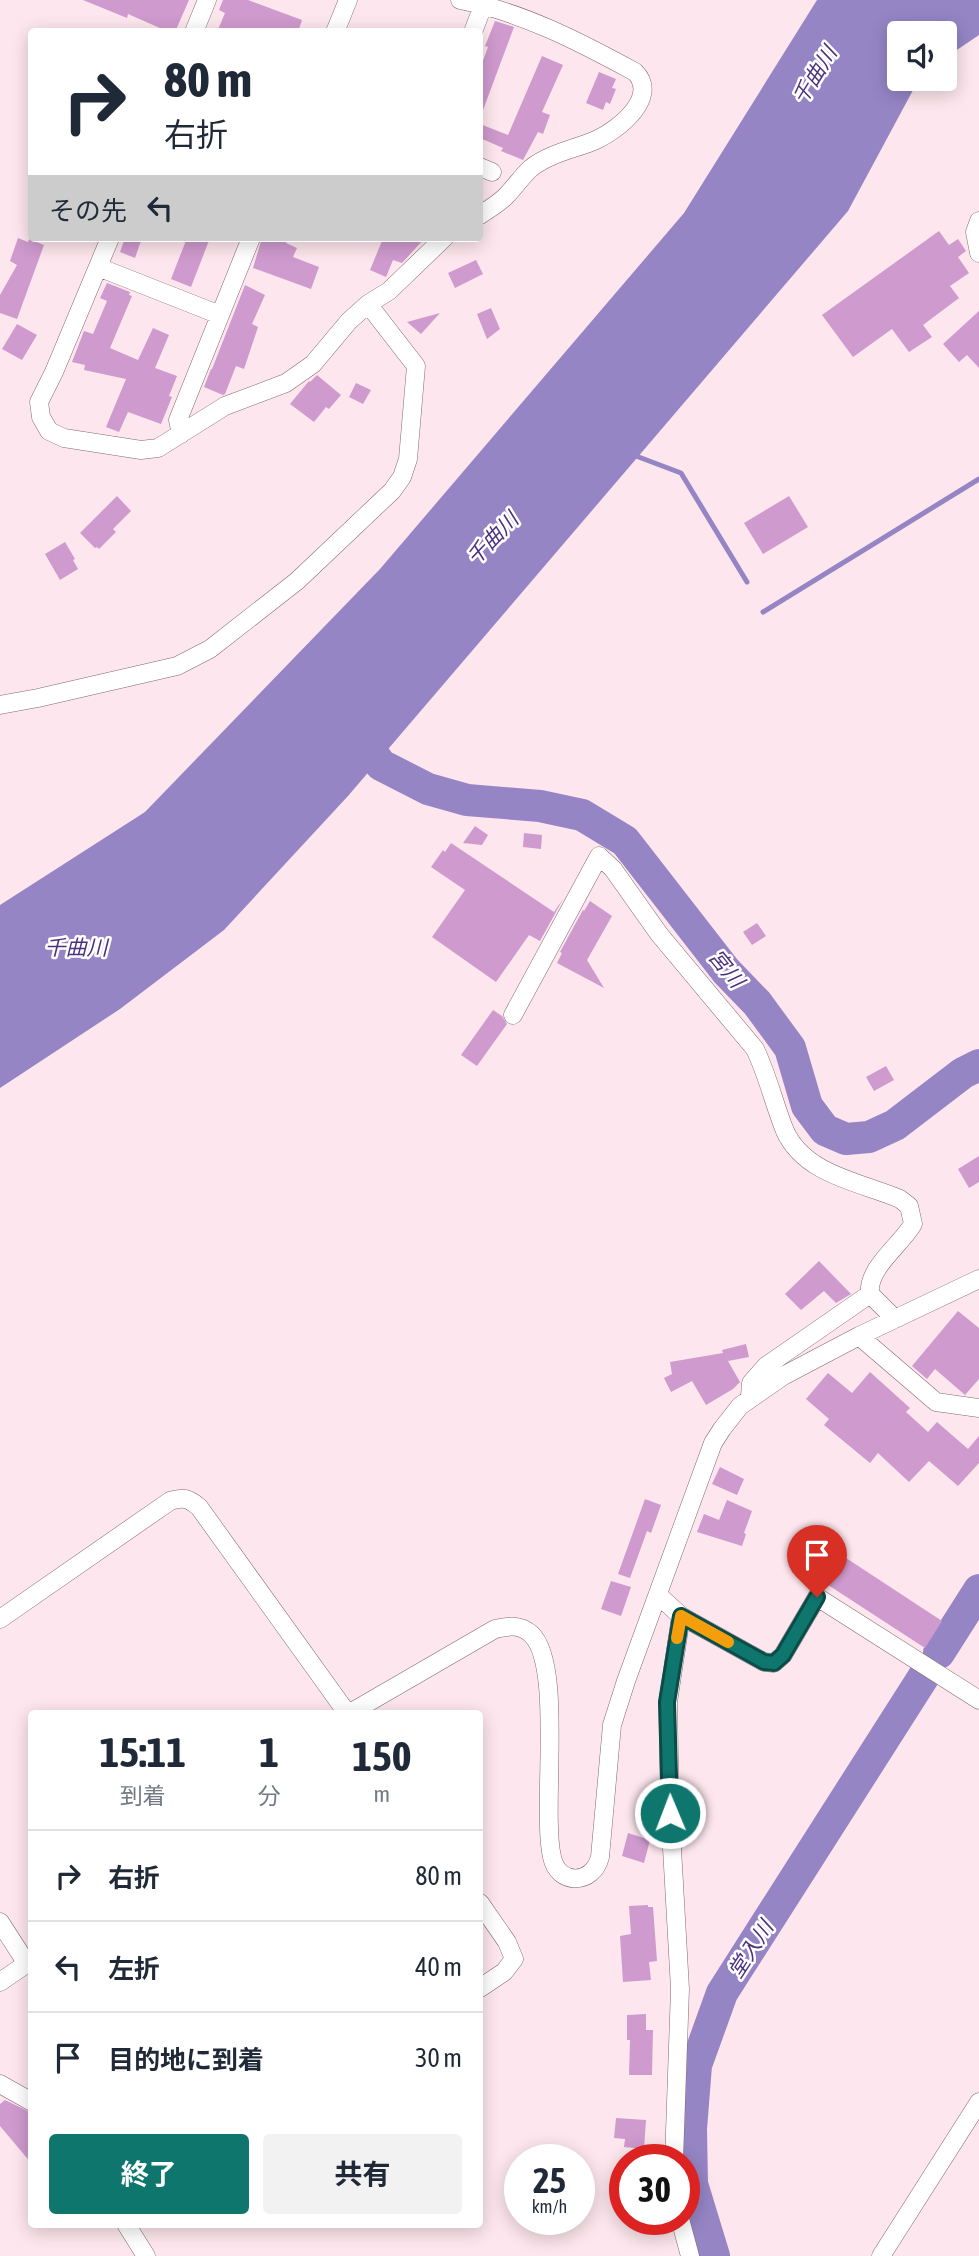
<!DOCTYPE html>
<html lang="ja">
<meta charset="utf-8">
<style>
body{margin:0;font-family:"Asap Condensed","Noto Sans JP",sans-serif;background:#f2f2f3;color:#1f2937;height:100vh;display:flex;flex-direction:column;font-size:26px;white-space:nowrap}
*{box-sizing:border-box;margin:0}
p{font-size:23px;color:#747a83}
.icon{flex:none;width:38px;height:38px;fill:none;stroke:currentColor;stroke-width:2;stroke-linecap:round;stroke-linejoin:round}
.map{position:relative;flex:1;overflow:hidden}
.side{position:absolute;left:28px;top:1710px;width:455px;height:518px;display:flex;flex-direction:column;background:#fff;border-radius:7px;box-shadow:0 4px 18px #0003}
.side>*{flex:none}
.guide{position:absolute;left:28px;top:28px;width:455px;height:214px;border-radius:7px;box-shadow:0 4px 18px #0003;background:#fff;color:#1f2937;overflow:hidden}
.controls{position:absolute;left:887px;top:21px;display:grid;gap:14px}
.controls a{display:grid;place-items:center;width:70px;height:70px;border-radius:7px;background:#fff;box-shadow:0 4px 18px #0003;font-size:35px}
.speed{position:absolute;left:504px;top:2144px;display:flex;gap:14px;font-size:35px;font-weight:700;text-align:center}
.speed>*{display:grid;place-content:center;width:91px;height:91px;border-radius:50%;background:#fff;box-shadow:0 4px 18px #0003;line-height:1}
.speed small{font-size:18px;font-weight:400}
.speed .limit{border:10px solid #d22;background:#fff;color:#111}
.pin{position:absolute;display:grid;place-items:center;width:60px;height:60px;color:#fff;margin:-72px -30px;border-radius:50% 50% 50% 0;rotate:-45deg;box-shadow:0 0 7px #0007}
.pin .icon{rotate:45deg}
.me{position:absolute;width:77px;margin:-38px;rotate:359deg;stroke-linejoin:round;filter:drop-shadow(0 0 5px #0008)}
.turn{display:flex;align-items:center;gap:24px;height:147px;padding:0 21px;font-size:32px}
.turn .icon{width:91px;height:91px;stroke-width:2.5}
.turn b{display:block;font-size:49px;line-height:60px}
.then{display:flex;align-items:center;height:66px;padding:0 21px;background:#0003;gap:14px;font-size:26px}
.eta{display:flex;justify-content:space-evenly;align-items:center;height:119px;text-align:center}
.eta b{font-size:42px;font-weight:700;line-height:49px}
.button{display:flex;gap:14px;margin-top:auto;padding:14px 21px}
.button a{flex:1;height:80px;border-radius:7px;background:#0f766e;color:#fff;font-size:28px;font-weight:700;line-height:80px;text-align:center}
.button a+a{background:#f2f2f3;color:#1f2937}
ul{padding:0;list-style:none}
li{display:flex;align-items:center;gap:21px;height:91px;padding:0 21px;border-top:2px solid #e0e1e3}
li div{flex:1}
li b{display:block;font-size:26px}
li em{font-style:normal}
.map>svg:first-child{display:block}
.water{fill:#9585c5}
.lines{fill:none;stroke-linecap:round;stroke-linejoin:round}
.stream{stroke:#9585c5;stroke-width:5}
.river{stroke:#9585c5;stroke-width:32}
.building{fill:#cf9ace}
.minor-casing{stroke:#826971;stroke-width:19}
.minor{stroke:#fff;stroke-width:18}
.route-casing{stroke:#0a4d48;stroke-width:18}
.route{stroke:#0f766e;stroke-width:12}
.slow{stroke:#f59e0b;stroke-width:12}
.labels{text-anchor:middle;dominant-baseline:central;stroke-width:5;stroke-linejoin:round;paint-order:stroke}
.water-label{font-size:21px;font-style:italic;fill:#4b317e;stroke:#fff}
</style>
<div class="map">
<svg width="979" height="2256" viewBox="0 0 979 2256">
<rect width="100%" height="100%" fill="#fde6ed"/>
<path class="water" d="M817 0H979V35L945 58V33H900V79H919L848 211 348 796 224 930 120 1009 0 1088V905L145 812 380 569 684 213Z"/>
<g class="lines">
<path class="stream" d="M636 456 681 473 747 582
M763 612 979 479"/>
<path class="river" d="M353 727 381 765 428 789 467 800 540 806 582 815 625 841 726 971 757 1003 790 1048 807 1106 825 1130 846 1139 869 1137 895 1125 963 1073 979 1065
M939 1653 979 1590
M714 2256 692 2184 691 2129 696 2065 722 1993 924 1676"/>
</g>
<path class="building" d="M83 0H189L175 32H169L128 14 127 18Z
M223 0H248L302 20 298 32H217L225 13 219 10Z
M495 21 514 27 480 118V69L488 47 485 46Z
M542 56 563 65 542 112 550 115 543 134 538 132 523 160 501 151 503 148 480 138V124L508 135Z
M599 72 616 79 612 88 616 89 610 104 606 102 603 110 586 103Z
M939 231 949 245 958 239 966 251 958 257 969 273 950 286 959 298 923 325 932 337 909 352 892 329 853 357 822 315Z
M18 238 28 242 29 239 44 245 17 319 0 313V295L17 265 10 261Z
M125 238H142L135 258 120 252Z
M187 238H210L191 287 171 279Z
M262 238H288L286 243 297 248 293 257 319 267 311 289 253 268Z
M380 238H425L402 263 393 260 386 277 370 270 382 241Z
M476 260 483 274 455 288 448 273Z
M107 283 130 292 129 295 132 296 110 348 138 360 153 328 169 335 155 368 177 376 169 396 172 397 161 424 128 412 119 432 106 427 126 379 84 370 85 365 72 362 84 331 93 334 107 301 100 298Z
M245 285 265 295 252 324 258 327 244 369 236 366 225 394 223 395 204 387 211 369H212Z
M491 308 500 329 487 339 477 314Z
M979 311V368L967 355 959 362 943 344Z
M440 313 421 334 407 322Z
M17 324 37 335 22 360 2 349Z
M317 375 341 395 329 409 326 407 314 422 290 404 309 381 310 382Z
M356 383 371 390 363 404 349 397Z
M117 496 131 511 113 529 116 532 99 549 97 547 95 548 80 533Z
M789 496 808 527 763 554 744 523Z
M65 542 75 559 73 560 78 569 60 580 45 554Z
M475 826 488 835 482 845 463 843Z
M524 833 542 835 541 849 523 847Z
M451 843 554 912 563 899 540 941 529 935 496 982 432 937 465 890 431 867 443 850 445 852Z
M590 901 612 916 587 960 604 988 557 963 562 953 560 952 583 910 584 911Z
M757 923 766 936 752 945 743 932Z
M493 1010 502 1016 507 1024 477 1066 461 1055Z
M886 1066 894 1080 874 1091 866 1077Z
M979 1156V1182L969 1188 958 1169Z
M819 1261 851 1294 836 1303 824 1291 801 1310 785 1294Z
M958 1311 979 1328V1379L965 1395 935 1369 927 1379 912 1366Z
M746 1344 749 1357 728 1361 740 1382 733 1389 706 1405 692 1381 671 1392 664 1378 672 1374 670 1362 723 1353 722 1350Z
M870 1372 910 1408 906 1412 928 1432 937 1422 968 1449 979 1436V1463L958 1486 929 1461 909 1482 878 1453 870 1463 824 1425 829 1419 806 1399 828 1373 852 1393Z
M720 1467 744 1479 737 1495 712 1484Z
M645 1499 661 1505 651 1533 647 1531 630 1578 618 1574Z
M727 1500 752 1511 744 1533 746 1534 742 1546 697 1532 704 1514 719 1520Z
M843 1556 942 1621 925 1648 825 1583Z
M611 1581 631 1587 621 1616 601 1609Z
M628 1833 650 1840 644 1863 622 1856Z
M648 1905V1907H653L657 1961 649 1962 651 1980 623 1982 620 1936 631 1934 629 1906Z
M646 2014V2030H653L652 2075H629L630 2040H627V2015Z
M5 2100 32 2113V2164L0 2126V2104Z
M616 2118 646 2120 644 2149 624 2147 625 2139 614 2138Z"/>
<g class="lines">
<defs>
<path id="minor" d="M460 0C522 12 580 42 635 72 660 97 618 130 596 140 575 149 550 153 531 168 522 176 515 187 506 196 498 204 489 209 480 215
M194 32 207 0
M335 32 348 0
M473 32 485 0
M480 167 492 172
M979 221 975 232 979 253
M110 238 54 372 39 402 41 417 49 431 64 438 141 450 158 448 225 406 286 383 313 364 349 321 368 304 389 291 444 238
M98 267 220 315
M181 434 178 420 251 238
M0 705 38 698 177 666 210 649 297 581 392 491 402 477 408 459 416 366 368 304
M513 1015 599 856 613 869 659 934 755 1049C768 1076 774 1104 785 1131 805 1175 860 1182 900 1199L909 1206 913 1224C900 1246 867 1268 870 1294L766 1366 751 1383 750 1397
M870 1294 895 1319
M859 1336 936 1402 979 1408
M658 1595 681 1616 764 1662 774 1663 783 1655 817 1597 979 1700
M0 1619 170 1501C184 1497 188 1498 199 1507L347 1713
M350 1713 495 1629C509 1626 520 1624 531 1634 564 1664 541 1809 552 1857 558 1886 593 1885 600 1857L612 1725 626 1681 713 1443 722 1429 740 1406 783 1376 859 1336 979 1279
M480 1903 507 1942 514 1959 504 1972 480 1988
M0 1922 27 1964
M0 1982 32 1960
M0 2084 32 2102
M674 2160 680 1989 670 1813 668 1702 681 1616
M680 2219 690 2256
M126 2224 146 2256
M881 2256 979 2102"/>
</defs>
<use href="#minor" class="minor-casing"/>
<use href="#minor" class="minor"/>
</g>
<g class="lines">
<defs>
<path id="route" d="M670 1813 667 1702 681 1616 764 1662 774 1663 783 1655 817 1597"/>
</defs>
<use href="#route" class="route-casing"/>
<use href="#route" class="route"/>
<path class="slow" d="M677 1638 681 1616 728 1642"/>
</g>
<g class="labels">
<g class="water-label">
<text transform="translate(814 75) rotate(-58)">千曲川</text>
<text transform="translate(492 538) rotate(-46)">千曲川</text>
<text x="76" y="947">千曲川</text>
<text transform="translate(727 968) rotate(51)">宮川</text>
<text transform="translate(750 1949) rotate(-57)">堂入川</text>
</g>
</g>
</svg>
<div class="controls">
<a><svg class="icon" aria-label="sound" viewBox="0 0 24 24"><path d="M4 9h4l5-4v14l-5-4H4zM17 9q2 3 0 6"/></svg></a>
</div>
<div class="speed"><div>25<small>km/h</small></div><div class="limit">30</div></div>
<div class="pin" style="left:817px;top:1597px;background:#d93025"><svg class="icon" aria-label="arrive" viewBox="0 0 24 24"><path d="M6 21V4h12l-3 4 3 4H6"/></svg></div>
<svg class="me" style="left:670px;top:1813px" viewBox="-20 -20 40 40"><circle r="17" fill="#0f766e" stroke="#fff" stroke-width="3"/><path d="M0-11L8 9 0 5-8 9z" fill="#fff"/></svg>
<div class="guide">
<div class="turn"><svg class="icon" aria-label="right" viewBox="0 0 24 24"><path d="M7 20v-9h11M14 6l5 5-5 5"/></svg><div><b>80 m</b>右折</div></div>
<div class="then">その先<svg class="icon" aria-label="left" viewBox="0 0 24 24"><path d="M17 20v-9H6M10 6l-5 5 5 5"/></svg></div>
</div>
<section class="side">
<div class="eta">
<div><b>15:11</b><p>到着</p></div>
<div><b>1</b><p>分</p></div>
<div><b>150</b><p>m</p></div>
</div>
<ul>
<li><svg class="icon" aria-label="right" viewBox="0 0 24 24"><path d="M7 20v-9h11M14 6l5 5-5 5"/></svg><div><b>右折</b></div><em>80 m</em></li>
<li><svg class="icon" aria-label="left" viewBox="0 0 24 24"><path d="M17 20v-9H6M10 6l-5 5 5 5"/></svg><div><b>左折</b></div><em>40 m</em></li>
<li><svg class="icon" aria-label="arrive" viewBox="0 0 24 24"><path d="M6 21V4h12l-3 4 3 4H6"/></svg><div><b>目的地に到着</b></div><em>30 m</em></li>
</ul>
<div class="button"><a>終了</a><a>共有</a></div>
</section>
</div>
